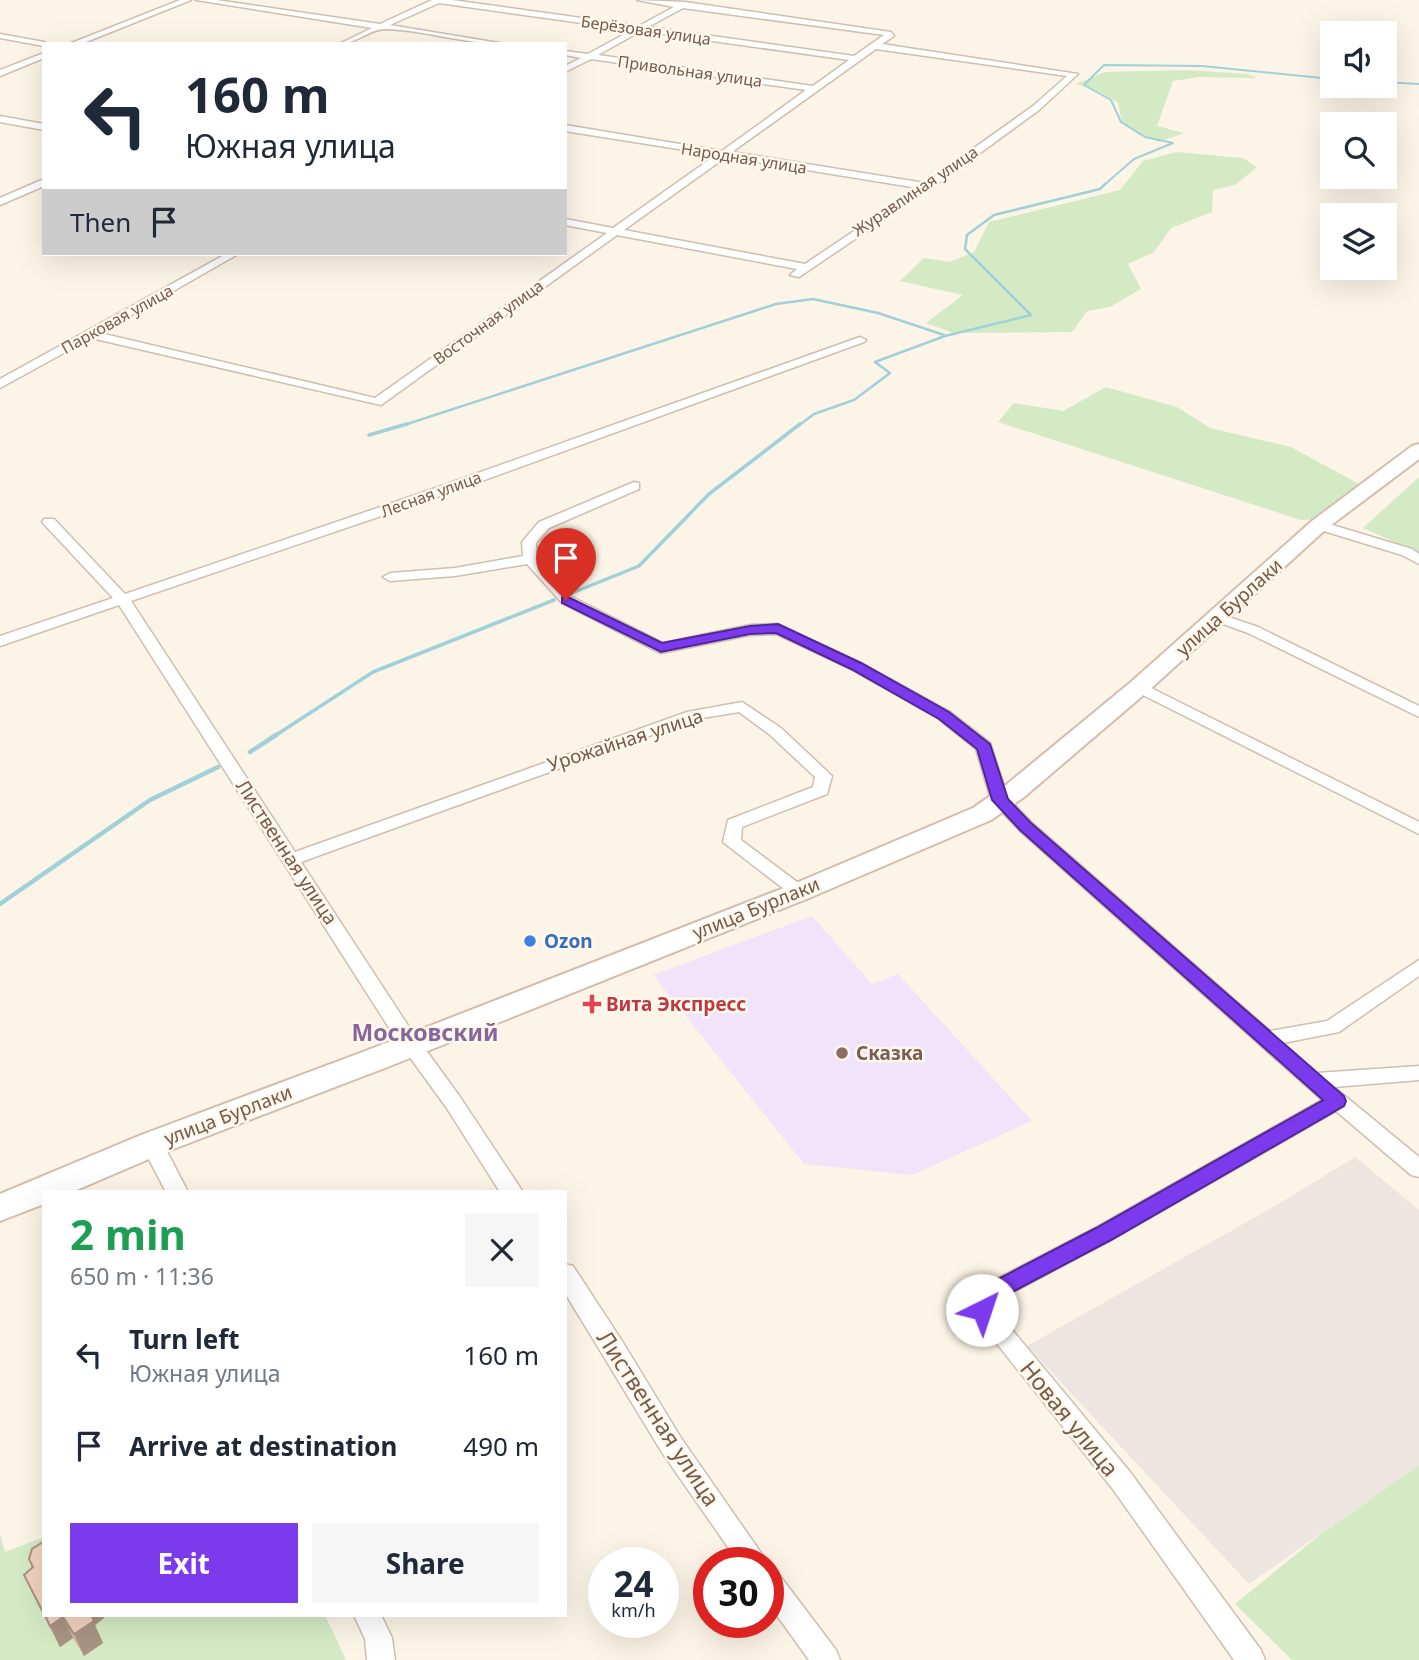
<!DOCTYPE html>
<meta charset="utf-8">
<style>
body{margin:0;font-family:"Noto Sans",sans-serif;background:#f6f6f7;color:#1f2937;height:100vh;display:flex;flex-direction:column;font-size:26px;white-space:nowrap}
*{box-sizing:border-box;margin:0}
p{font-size:23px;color:#747a83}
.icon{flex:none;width:38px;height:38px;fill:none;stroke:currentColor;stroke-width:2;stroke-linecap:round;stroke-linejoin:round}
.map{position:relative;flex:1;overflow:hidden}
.drawer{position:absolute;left:42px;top:1190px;width:525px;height:427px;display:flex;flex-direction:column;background:#fff;border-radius:0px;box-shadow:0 7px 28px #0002}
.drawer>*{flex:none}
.hud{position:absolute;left:42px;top:42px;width:525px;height:214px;border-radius:0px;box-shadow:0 7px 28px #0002;background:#fff;color:#1f2937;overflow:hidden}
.tools{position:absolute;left:1320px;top:21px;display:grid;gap:14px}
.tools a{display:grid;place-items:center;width:77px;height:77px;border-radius:0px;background:#fff;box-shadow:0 7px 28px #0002;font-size:35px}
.speed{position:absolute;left:588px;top:1547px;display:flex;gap:14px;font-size:35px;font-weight:700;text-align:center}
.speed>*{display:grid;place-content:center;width:91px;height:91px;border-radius:50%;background:#fff;box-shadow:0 7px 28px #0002;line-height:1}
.speed small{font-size:18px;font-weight:400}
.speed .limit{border:10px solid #d22;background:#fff;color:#111}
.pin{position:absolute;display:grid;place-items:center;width:60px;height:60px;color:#fff;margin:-72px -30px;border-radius:50% 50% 50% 0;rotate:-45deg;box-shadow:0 0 7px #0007}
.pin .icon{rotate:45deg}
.me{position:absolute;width:77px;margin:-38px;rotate:41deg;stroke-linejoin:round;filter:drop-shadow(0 0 5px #0008)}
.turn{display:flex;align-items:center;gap:24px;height:147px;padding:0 28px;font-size:32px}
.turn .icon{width:91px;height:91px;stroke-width:2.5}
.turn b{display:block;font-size:49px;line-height:60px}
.then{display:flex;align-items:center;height:66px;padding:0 28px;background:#0003;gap:14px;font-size:26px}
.round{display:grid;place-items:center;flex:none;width:74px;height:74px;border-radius:0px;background:#f6f6f7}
.head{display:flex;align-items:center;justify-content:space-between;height:119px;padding:0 28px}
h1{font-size:42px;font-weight:700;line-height:52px;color:#1e9e55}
.action{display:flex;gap:14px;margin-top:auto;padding:14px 28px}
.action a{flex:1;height:80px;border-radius:0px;background:#7c3aed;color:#fff;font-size:28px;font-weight:700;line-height:80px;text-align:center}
.action a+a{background:#f6f6f7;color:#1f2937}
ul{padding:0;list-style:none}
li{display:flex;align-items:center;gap:21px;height:91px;padding:0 28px}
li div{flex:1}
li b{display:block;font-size:26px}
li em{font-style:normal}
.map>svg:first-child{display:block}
.industrial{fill:#ede6e0}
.education{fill:#f1e3f9}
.green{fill:#d4eac4}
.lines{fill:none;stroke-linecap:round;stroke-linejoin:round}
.stream-far3{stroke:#a0d0d8;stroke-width:2}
.stream-far2{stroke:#a0d0d8;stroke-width:2.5}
.stream-far1{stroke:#a0d0d8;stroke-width:3.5}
.stream{stroke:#a0d0d8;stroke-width:4.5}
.street-casing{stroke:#d0beae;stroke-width:3}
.secondary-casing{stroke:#d3bdac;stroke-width:4}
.street{fill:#fff;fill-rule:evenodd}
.secondary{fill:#fff;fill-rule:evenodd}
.wall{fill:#d0b5a3}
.shaded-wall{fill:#a99384}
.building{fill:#f2d2bd;stroke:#a99384;stroke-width:2}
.route{fill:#7c3aed;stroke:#51269a;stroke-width:2}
.shop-dot{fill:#3f7fe0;stroke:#fff8ec;stroke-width:2.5}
.health-dot{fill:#e0444e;stroke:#fff8ec;stroke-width:2.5}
.education-dot{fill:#8d6e63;stroke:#fff8ec;stroke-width:2.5}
.labels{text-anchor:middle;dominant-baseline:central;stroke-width:5;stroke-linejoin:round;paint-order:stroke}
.far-street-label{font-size:16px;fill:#765a4a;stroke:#fff8ec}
.street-label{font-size:19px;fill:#765a4a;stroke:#fff8ec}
.shop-label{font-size:19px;font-weight:bold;fill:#366cbe;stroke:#fff8ec;text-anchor:start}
.health-label{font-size:19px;font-weight:bold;fill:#be3a42;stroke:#fff8ec;text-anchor:start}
.education-label{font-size:19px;font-weight:bold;fill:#785e54;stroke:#fff8ec;text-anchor:start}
.quarter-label{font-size:23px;font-weight:bold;fill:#869;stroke:#fff8ec}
.near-street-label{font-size:23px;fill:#765a4a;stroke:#fff8ec}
</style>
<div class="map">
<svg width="1419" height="1660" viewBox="0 0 1419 1660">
<rect width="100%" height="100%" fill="#fcf4e6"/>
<path class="industrial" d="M1355 1157 1419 1210V1465L1249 1584 1027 1346 1275 1206Z"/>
<path class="education" d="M812 916 872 984 898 974 1032 1121 912 1175 804 1164 653 975Z"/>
<path class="green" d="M1188 70 1247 74 1257 78 1199 77 1173 81 1157 126 1184 133 1159 142 1136 133 1122 122 1118 103 1100 92 1076 84 1105 72Z
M1176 152 1243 158 1257 167 1235 185 1213 190 1212 212 1171 228 1154 252 1128 264 1141 289 1110 307 1087 311 1072 332 953 333 926 323 963 295 900 281 924 258 950 262 974 252 989 222 1120 190 1143 161Z
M1106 387 1177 407 1210 428 1291 447 1361 485 1318 519 1301 520 998 422 1014 403 1063 411Z
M1419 477V553L1363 528Z
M1419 1465V1660H1292L1235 1604 1321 1534Z
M0 1534 5 1552 44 1537V1615H325L346 1660H0Z"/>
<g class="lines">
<path class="stream-far3" d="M1384 82 1419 84
M1103 186 1134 159 1173 143 1145 137 1121 122 1111 100 1084 85 1104 65 1202 66 1332 79"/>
<path class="stream-far2" d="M401 426 776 304 813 299 878 313 944 335
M798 426 814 414 854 400 890 373 875 362 945 336 1031 315 965 249 967 235 994 215 1100 189 1105 184"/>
<path class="stream-far1" d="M369 435 407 424
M572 593 639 566 709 494 800 424
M273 737 373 672 554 600"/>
<path class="stream" d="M250 752 276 735
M0 904 150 800 218 767"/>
<defs>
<path id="street" d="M180 0H191L81 44H69Z
M196 0H216L380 24 432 0H452L639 26 674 7 637 0 685 2 891 32 894 36 882 44 1078 74 1039 110 957 170 799 277 790 275 797 269 617 235 381 405 91 338 0 388V379L226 254H238L100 333 375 398 607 233 565 225V219L613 228 716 155 565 131V125L722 151 806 90 591 59 565 72V66L581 58 565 55V51L588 54 632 30 439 3 390 25 505 44C464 44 425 30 385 29 370 29 356 44 339 44L372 28ZM683 8 884 35 854 56 648 27ZM641 31 849 60 813 86 598 55ZM876 49 1067 76 1033 106 925 183 732 152ZM726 157 918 188 805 264 624 230Z
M0 34 44 42 48 44H44V46L0 38Z
M44 53V58L0 76V70Z
M0 116 44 124V130L0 122Z
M44 179V186L0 205V198Z
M860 337 866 340 864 342 443 495 131 601 295 852 687 712 742 702 781 728 832 776 827 794 742 827 741 840 805 888 808 892 799 898 793 896 723 842 728 820 813 787 815 777 769 734 739 712 696 719 301 862 407 1024 460 1097 523 1192H500L446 1107 393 1034 119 605 0 646V636L113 598 42 522 44 519H54L125 594 433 489Z
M634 482 639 483V489L549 528 536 543 537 558 572 597 663 643 750 625 778 624 861 663 950 712 990 743 1008 798 1032 823 1270 1031 1327 1021 1419 960V976L1339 1032 1283 1043 1317 1073 1419 1066V1080L1334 1087 1419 1157V1177L1411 1175 1336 1111 1111 1240 998 1300 994 1308 1130 1472 1261 1650 1265 1660H1234L1112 1488 970 1310 981 1287 1095 1228 1322 1100 1020 831 991 800 976 749 938 718 851 669 776 634 750 635 661 653 656 651 562 603 527 564 455 576 390 581 383 577 390 573 455 568 523 556 522 542 539 522Z
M1319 521 1412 549 1419 554V564L1402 555 1314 528V522Z
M1217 613 1258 627 1419 706V717L1248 633 1212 620 1210 617 1212 614Z
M1139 682 1419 822V834L1133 690 1131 687Z
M152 1136 160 1138 188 1192H166L141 1144 144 1138Z
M565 1264 573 1266 622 1341 681 1438 768 1563H739L663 1454 565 1293Z
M768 1568 777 1572 836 1650 840 1660H809L768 1603Z
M354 1615H381L392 1638 395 1660H367L365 1639Z"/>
<path id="secondary" d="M1419 444V459L1326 529 1147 692 1024 797 991 820 809 898 390 1066 163 1153 72 1192H44V1204L0 1221V1194L141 1135 368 1050 789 886 973 808 1006 785 1131 682 1312 521 1412 446Z"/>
</defs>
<use href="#street" class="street-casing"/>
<use href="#secondary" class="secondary-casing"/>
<use href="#street" class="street"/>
<use href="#secondary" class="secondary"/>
</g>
<path class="wall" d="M44 1542V1615H103L104 1618 95 1625 103 1643 84 1656 73 1638 60 1647 34 1597 24 1575 32 1567 29 1559Z"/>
<path class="shaded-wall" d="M90 1615H103L104 1618 95 1625 103 1643 84 1656 74 1634Z
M63 1617 73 1638 60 1647 50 1626Z"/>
<path class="building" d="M43 1542H44V1614L24 1575 33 1567 29 1559 32 1549Z
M45 1615H91L94 1621 74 1634 63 1617 50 1626Z"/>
<path class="route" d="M566 596 662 643 750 626 778 624 861 663 949 712 990 744 1008 799 1031 823 1344 1096 1346 1101 1344 1106 1111 1240 997 1300 990 1316 982 1319 975 1316 972 1310 981 1288 1096 1228 1323 1100 1020 830 992 800 977 749 939 719 851 669 776 633 750 634 661 652 562 603V597Z"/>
<circle class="shop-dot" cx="530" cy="941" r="7"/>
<path class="health-dot" d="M588.5 993.5h7v7h7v7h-7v7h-7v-7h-7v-7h7z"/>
<circle class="education-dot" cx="842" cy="1053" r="7"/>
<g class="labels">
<g class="far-street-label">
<text transform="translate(646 30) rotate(8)">Берёзовая улица</text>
<text transform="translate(690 71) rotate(8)">Привольная улица</text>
<text transform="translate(744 158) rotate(9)">Народная улица</text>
<text transform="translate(915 191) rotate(-34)">Журавлиная улица</text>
<text transform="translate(117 319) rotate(-29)">Парковая улица</text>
<text transform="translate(488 322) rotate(-36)">Восточная улица</text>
<text transform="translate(431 494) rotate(-20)">Лесная улица</text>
</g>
<g class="street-label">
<text transform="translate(1229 607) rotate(-42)">улица Бурлаки</text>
<text transform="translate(625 740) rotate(-18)">Урожайная улица</text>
<text transform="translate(287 852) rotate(57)">Лиственная улица</text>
<text transform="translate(756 908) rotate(-22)">улица Бурлаки</text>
<text transform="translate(228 1115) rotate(-21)">улица Бурлаки</text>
</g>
<g class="shop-label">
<text x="544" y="941">Ozon</text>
</g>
<g class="health-label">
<text x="606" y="1004">Вита Экспресс</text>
</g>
<g class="education-label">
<text x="856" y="1053">Сказка</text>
</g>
<g class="quarter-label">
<text x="425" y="1032">Московский</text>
</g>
<g class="near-street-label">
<text transform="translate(659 1418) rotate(57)">Лиственная улица</text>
<text transform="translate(1070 1418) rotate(51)">Новая улица</text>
</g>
</g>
</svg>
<div class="tools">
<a><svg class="icon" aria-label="sound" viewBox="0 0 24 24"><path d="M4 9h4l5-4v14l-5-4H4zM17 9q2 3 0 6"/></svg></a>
<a><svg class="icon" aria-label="search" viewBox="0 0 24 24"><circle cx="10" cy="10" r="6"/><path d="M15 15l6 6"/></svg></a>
<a><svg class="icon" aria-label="layers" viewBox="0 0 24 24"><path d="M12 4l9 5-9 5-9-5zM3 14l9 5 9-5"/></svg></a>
</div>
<div class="speed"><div>24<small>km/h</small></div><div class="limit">30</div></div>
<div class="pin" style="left:566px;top:600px;background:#d93025"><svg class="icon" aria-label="arrive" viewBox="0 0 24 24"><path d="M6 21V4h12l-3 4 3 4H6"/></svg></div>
<svg class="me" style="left:982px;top:1310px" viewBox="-20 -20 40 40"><circle r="19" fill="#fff"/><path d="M0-13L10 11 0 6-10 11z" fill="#7c3aed"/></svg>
<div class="hud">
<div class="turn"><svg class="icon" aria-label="left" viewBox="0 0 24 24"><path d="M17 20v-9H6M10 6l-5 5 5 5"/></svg><div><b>160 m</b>Южная улица</div></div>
<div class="then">Then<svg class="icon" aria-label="arrive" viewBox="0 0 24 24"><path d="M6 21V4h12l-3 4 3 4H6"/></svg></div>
</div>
<section class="drawer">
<div class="head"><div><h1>2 min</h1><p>650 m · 11:36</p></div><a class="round"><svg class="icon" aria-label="close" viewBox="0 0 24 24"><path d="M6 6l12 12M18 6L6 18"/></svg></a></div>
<ul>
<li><svg class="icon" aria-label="left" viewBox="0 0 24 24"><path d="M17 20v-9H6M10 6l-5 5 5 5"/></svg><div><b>Turn left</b><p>Южная улица</p></div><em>160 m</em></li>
<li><svg class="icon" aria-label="arrive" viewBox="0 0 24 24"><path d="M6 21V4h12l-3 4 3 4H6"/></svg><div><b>Arrive at destination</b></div><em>490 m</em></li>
</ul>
<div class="action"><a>Exit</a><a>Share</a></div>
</section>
</div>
